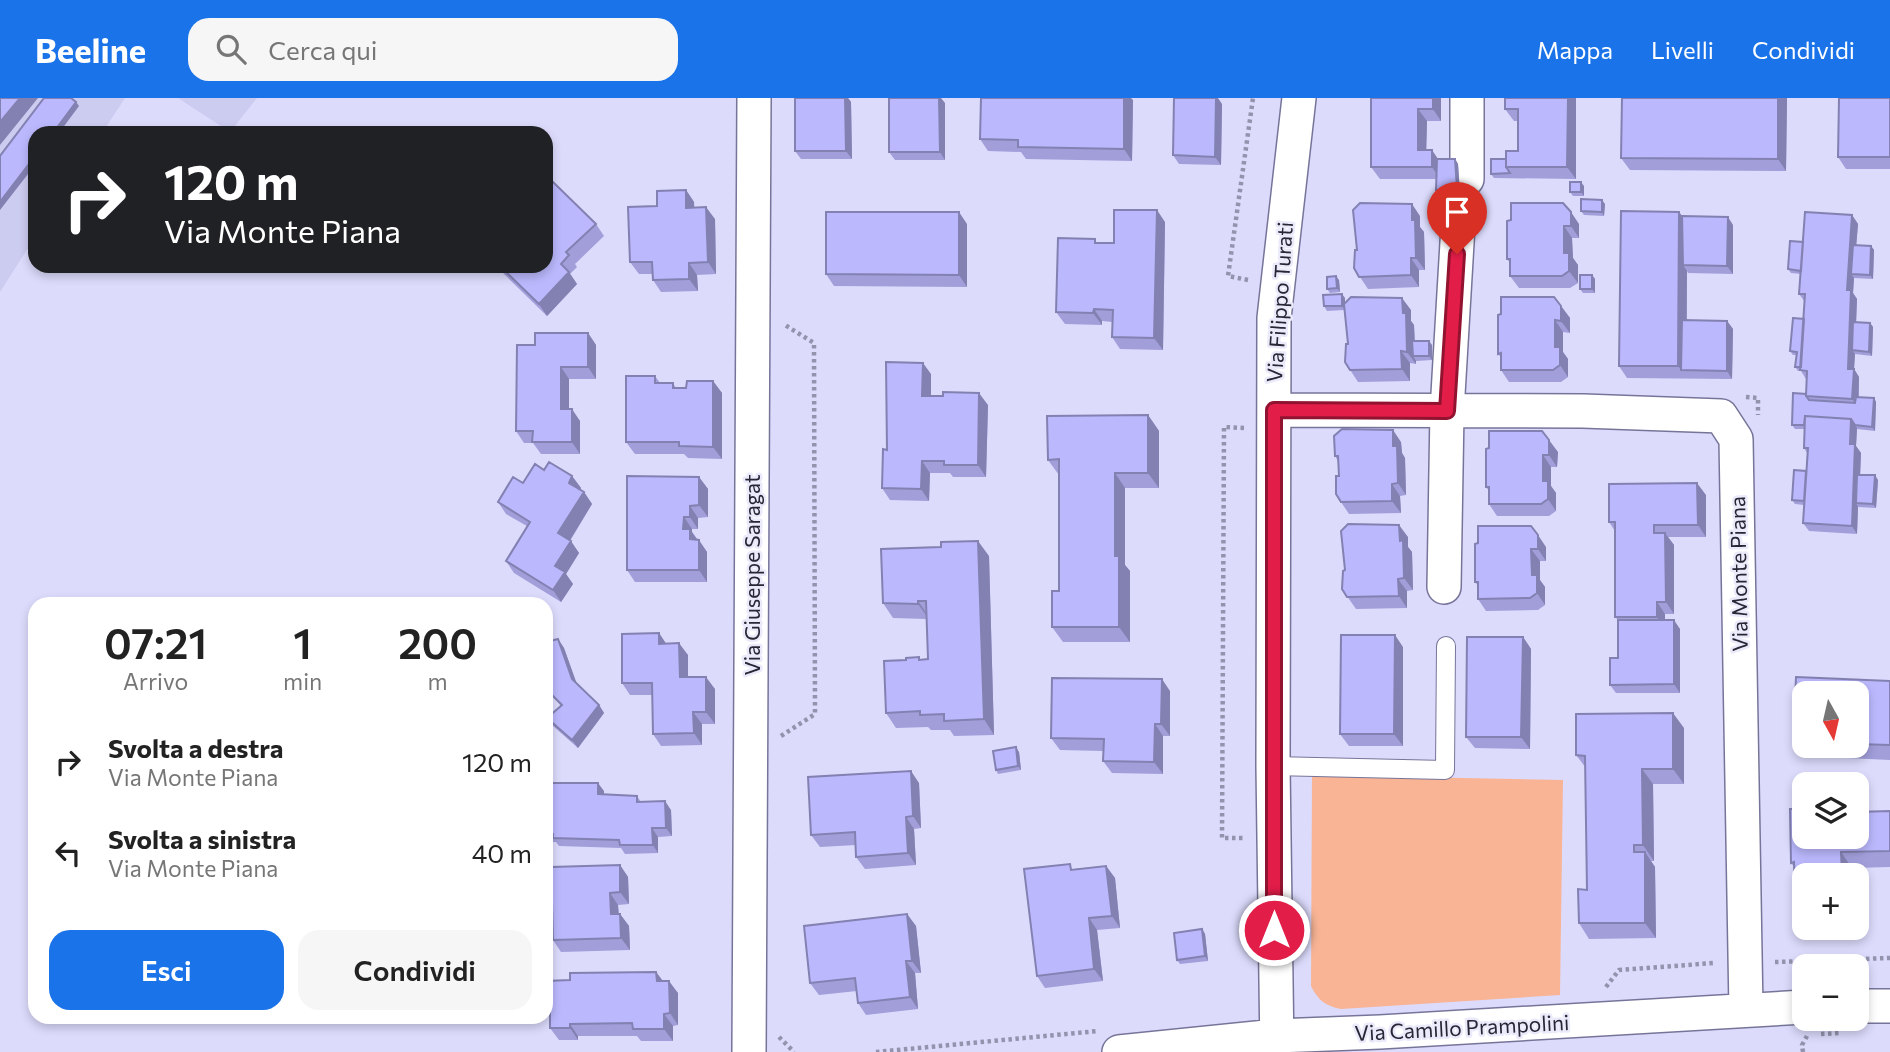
<!DOCTYPE html>
<html lang="it">
<meta charset="utf-8">
<style>
body{margin:0;font-family:Commissioner,sans-serif;background:#f6f6f6;color:#222;height:100vh;display:flex;flex-direction:column;font-size:26px;white-space:nowrap}
*{box-sizing:border-box;margin:0}
p{font-size:23px;color:#767676}
.icon{flex:none;width:38px;height:38px;fill:none;stroke:currentColor;stroke-width:2;stroke-linecap:round;stroke-linejoin:round}
.map{position:relative;flex:1;overflow:hidden}
.sheet{position:absolute;left:28px;top:499px;width:525px;height:427px;display:flex;flex-direction:column;background:#fff;border-radius:21px;box-shadow:0 4px 10px #0003}
.sheet>*{flex:none}
.guide{position:absolute;left:28px;top:28px;width:525px;height:147px;border-radius:21px;box-shadow:0 4px 10px #0003;background:#202124;color:#fff;overflow:hidden}
.needle{width:46px;rotate:172deg}
.fabs{position:absolute;left:1792px;top:583px;display:grid;gap:14px}
.fabs a{display:grid;place-items:center;width:77px;height:77px;border-radius:14px;background:#fff;box-shadow:0 4px 10px #0003;font-size:35px}
.pin{position:absolute;display:grid;place-items:center;width:60px;height:60px;color:#fff;margin:-72px -30px;border-radius:50% 50% 50% 0;rotate:-45deg;box-shadow:0 0 7px #0007}
.pin .icon{rotate:45deg}
.me{position:absolute;width:77px;margin:-38px;rotate:0deg;stroke-linejoin:round;filter:drop-shadow(0 0 5px #0008)}
.turn{display:flex;align-items:center;gap:24px;height:147px;padding:0 21px;font-size:32px}
.turn .icon{width:91px;height:91px;stroke-width:2.5}
.turn b{display:block;font-size:49px;line-height:60px}
.eta{display:flex;justify-content:space-evenly;align-items:center;height:119px;text-align:center}
.eta b{font-size:42px;font-weight:600;line-height:49px}
.primary-button{display:flex;gap:14px;margin-top:auto;padding:14px 21px}
.primary-button a{flex:1;height:80px;border-radius:21px;background:#1a73e8;color:#fff;font-size:28px;font-weight:600;line-height:80px;text-align:center}
.primary-button a+a{background:#f6f6f6;color:#222}
ul{padding:0;list-style:none}
li{display:flex;align-items:center;gap:21px;height:91px;padding:0 21px}
li div{flex:1}
li b{display:block;font-size:26px}
li em{font-style:normal}
header{display:flex;align-items:center;gap:42px;box-sizing:border-box;height:98px;padding:0 35px;background:#1a73e8;color:#fff}
header strong{font-size:33px}
nav{display:flex;gap:38px;margin-inline-start:auto;font-size:24px}
.search{width:490px;height:63px;background:#f6f6f6;display:flex;align-items:center;gap:18px;box-sizing:border-box;padding:0 24px;border-radius:21px;color:#767676;font-size:26px}
.map>svg:first-child{display:block}
.built{fill:#cccbf0}
.green{fill:#f8b495}
.lines{fill:none;stroke-linecap:round;stroke-linejoin:round}
.service-casing{stroke:#767599;stroke-width:20}
.minor-casing{stroke:#767599;stroke-width:36}
.path{stroke:#9493ad;stroke-width:4.5;stroke-dasharray:3.5 3.5;stroke-linecap:butt}
.service{stroke:#fff;stroke-width:18}
.minor{stroke:#fff;stroke-width:33}
.wall{fill:#a19eda;fill-rule:evenodd}
.shaded-wall{fill:#8381b1}
.building{fill:#bbb8fd;stroke:#8381b1;stroke-width:2}
.route-casing{stroke:#92132f;stroke-width:18}
.route{stroke:#e11d48;stroke-width:12}
.labels{text-anchor:middle;dominant-baseline:central;stroke-width:5;stroke-linejoin:round;paint-order:stroke}
.street-label{font-size:21px;fill:#272635;stroke:#eaeafb}
</style>
<header>
<strong>Beeline</strong>
<div class="search"><svg class="icon" aria-label="search" viewBox="0 0 24 24"><circle cx="10" cy="10" r="6"/><path d="M15 15l6 6"/></svg>Cerca qui</div>
<nav><a>Mappa</a><a>Livelli</a><a>Condividi</a></nav>
</header>
<div class="map">
<svg width="1890" height="954" viewBox="0 0 1890 954">
<rect width="100%" height="100%" fill="#dcdbfc"/>
<path class="built" d="M0 0H125L102 35H35V139L0 194Z
M178 0H257L230 34Z"/>
<path class="green" d="M1312 677 1563 682 1560 897 1341 911C1325 908 1318 902 1311 888Z"/>
<g class="lines">
<defs>
<path id="service" d="M1273 668 1445 672 1446 548"/>
<path id="minor" d="M1467 0V81
M1274 312 1583 313 1721 318 1736 341 1746 912
M1444 489 1447 313 1458 128
M1857 908H1890
M749 954 754 0
M1119 954 1276 938 1380 934 1804 909
M1277 954 1273 668 1274 220 1299 0"/>
</defs>
<use href="#service" class="service-casing"/>
<use href="#minor" class="minor-casing"/>
<path class="path" d="M1248 182 1228 178 1253 0
M1746 299 1758 300V317
M1244 330 1224 329 1222 740H1245
M781 638 815 616 814 245 785 227
M1775 864 1890 860
M1606 889 1619 872 1714 865
M1821 936 1841 935
M779 939 794 954
M876 954 1098 933
M1803 954 1802 947 1807 938"/>
<use href="#service" class="service"/>
<use href="#minor" class="minor"/>
</g>
<path class="wall" d="M795 0H848L851 4 852 61H801L795 53Z
M1371 0H1441V23H1427L1426 52 1438 61H1455L1458 66 1460 95 1439 96 1436 92 1437 81H1380L1371 69Z
M1576 0V81L1494 80 1491 76 1506 61 1518 53V23H1514L1505 11Z
M1787 0 1786 73 1630 72 1621 60Z
M1890 0V71H1846L1838 59Z
M1133 2 1132 63 1026 61 1021 54 988 53 980 41Z
M945 5V62H895L889 54Z
M1222 6 1221 67 1179 66 1173 57Z
M1584 88V98H1573L1570 94Z
M686 92 694 104V110L715 121 716 176 697 177 698 193 661 194 653 182V176H639L630 164 657 108Z
M1605 106 1604 118 1584 117 1581 113Z
M1679 114 1682 118 1733 127V176L1688 175 1687 173V223H1727L1733 231 1732 281 1627 280 1619 268Z
M1852 117 1858 126 1856 147 1871 148 1874 152 1873 181 1854 180 1853 195 1857 201 1856 224 1870 225 1873 229 1872 258 1855 256 1854 271 1859 279V300H1874L1876 304 1875 333 1857 331 1856 348 1861 355 1860 377 1878 382 1876 410 1858 409 1857 436 1809 433 1803 425 1804 407 1795 406 1792 402 1806 373 1807 355 1804 350V331H1795L1792 327 1806 296V281L1801 273H1798L1795 269 1797 257H1793L1790 253 1804 221 1805 204 1799 196 1801 176 1791 175 1788 171 1803 144Z
M1420 118V129L1424 134 1425 172H1419V189L1368 191 1354 170 1357 152Z
M1511 122 1579 126V140H1572L1573 160 1578 167V185L1570 190H1519L1510 178V165L1507 161Z
M1165 124 1163 252 1120 251 1112 239V224L1102 223V227L1065 226 1056 214 1098 145H1114Z
M596 126 604 138 575 166 577 169 570 176 577 186 547 218 504 176 498 168H546Z
M967 126V189L834 188 826 176Z
M1592 177 1595 181V195H1583L1580 191Z
M1339 182 1340 194 1330 195 1327 191Z
M1345 200V205L1411 212V223L1414 227 1415 243 1432 247V262L1416 263V266L1410 265V283L1358 284 1345 264 1348 246 1344 212 1327 213 1324 208Z
M1561 208 1570 220V235L1563 234V254L1568 261V279L1561 284H1509L1501 272V259L1498 256Z
M588 235 596 247V281H569V311L580 323V356H541L533 345H524L516 333 535 247Z
M931 276V298L988 307 986 379H953L950 375H930L929 403 890 402 882 390 887 352Z
M655 278 660 285H673L676 290H686L713 283 722 295V361L688 360 684 356H635L626 344Z
M1148 317 1159 333V390H1125V467L1130 473V544H1063L1052 529 1059 493V377L1048 362Z
M1401 344 1402 355 1405 360 1406 397 1400 398 1401 415 1349 416 1341 404 1338 363 1335 358Z
M1486 351 1558 354 1557 369H1551V388L1556 395V413L1549 418H1497L1489 406V393L1486 389Z
M544 372 572 378 581 390 580 392 584 394 592 406 570 443 579 455 566 476 573 486 561 504 514 475 506 463 527 428 506 416 498 404 523 385Z
M699 379 708 391V419L698 420V431H692V434L707 454V484H635L627 472Z
M1706 397V439H1668L1674 447V516H1665V522L1680 531V595H1616L1610 587 1618 560V522L1615 519V433L1609 424Z
M1408 439V449L1412 454 1413 492 1407 493V510L1356 511 1342 491 1345 472Z
M1475 446 1546 449V463H1540V482L1545 489V507L1538 512 1486 513 1478 501V488L1475 484Z
M989 458 994 637 954 638 950 632H931L928 629 896 630 886 615 921 562 928 561 926 521 893 520 883 505Z
M659 535 666 546 688 557V579L715 591V626H702V647L661 648 653 636 652 597H630L622 585Z
M1523 539 1531 551 1530 651 1475 650 1466 639Z
M558 541 564 550 576 585 599 607 604 615 578 650 553 628 547 620 561 608 549 594Z
M1403 549V648H1349L1340 636Z
M1796 579 1890 583V662L1804 658 1793 643ZM1804 595H1857V648H1804Z
M1170 593V638H1163V676L1112 675 1103 663V653L1060 652 1051 640Z
M1684 630V686H1653L1654 763H1651L1655 769 1656 840 1589 841 1579 825 1587 792 1586 670 1576 657Z
M1019 654 1021 672 998 676 996 672Z
M919 685 921 730 914 731 916 767 865 771 856 759V747L820 749 811 737Z
M604 693V696L637 698 641 704 671 712 672 738 658 739V755L625 756 621 750 559 748 556 744H546V706Z
M1890 713V769L1852 770V777H1804V822L1795 809V770L1791 765 1804 738Z
M620 767 628 779 629 806 618 807 619 816H620L629 828 630 852 561 854 553 842Z
M1106 768 1115 780 1120 830 1097 832 1103 883 1045 890 1037 878 1074 771Z
M907 816 916 828 921 875H915L918 911 866 917 858 905 857 893 819 897 810 885Z
M1202 831 1205 836 1208 863 1180 866 1177 862Z
M656 874 663 883 678 895V927L673 928V943H641L637 938H578V942H559L550 930V915L546 909 570 882Z"/>
<path class="shaded-wall" d="M20 0H38L0 47V24Z
M845 0H848L851 4 852 61 846 53Z
M939 0H941L945 5V62L940 54Z
M1124 0H1131L1133 2 1132 63 1124 51Z
M1216 0H1218L1222 6 1221 67 1215 59Z
M1433 0H1441V23L1433 11Z
M1568 0H1576V81L1567 69Z
M1779 0H1787L1786 73 1778 61Z
M76 4 79 8 59 35H53Z
M1418 11 1427 23 1426 64 1418 52Z
M1432 52 1440 64V81L1432 69Z
M35 58V67L0 112V104Z
M1455 61 1458 66 1460 95 1457 91Z
M1581 84 1584 88V98L1581 94Z
M686 92 694 104 695 122 686 110Z
M1602 102 1605 106 1604 118 1602 114Z
M1412 106 1420 118V129L1424 134 1425 172 1416 160 1412 122Z
M706 109 715 121 716 176 708 164Z
M1157 112 1165 124 1163 252 1154 240Z
M959 114 967 126V189L959 177Z
M1571 114 1579 126V140L1571 128Z
M1679 114 1688 126 1683 167 1687 173 1686 272H1681L1678 268Z
M1852 117 1858 126 1854 176H1851L1854 180 1853 195 1857 201 1855 253 1852 252 1855 256 1854 271 1859 279 1858 309 1852 301 1848 271 1847 192Z
M1728 119 1733 127V176L1727 168Z
M1564 128 1572 140 1573 160 1578 167V185L1569 173 1564 155Z
M1871 148 1874 152 1873 181 1870 177Z
M1411 160 1419 172V189L1411 177Z
M689 165 697 177 698 193 689 181Z
M569 174 577 186 547 218 539 206Z
M1592 177 1595 181V195L1592 191Z
M1336 178 1339 182 1340 194 1337 190Z
M1342 196 1345 200V212L1342 208Z
M1402 200 1411 212V223L1414 227 1415 258H1413L1416 263V266L1407 254 1403 215Z
M1561 208 1570 220V235L1561 223Z
M1094 211 1102 223V227L1093 215Z
M1555 222 1563 234V254L1568 261V279L1560 267 1555 249Z
M1727 223 1733 231 1732 281 1727 273Z
M1870 225 1873 229 1872 258 1869 254Z
M588 235 596 247V281L588 269Z
M1429 243 1432 247V262L1429 258Z
M1401 253 1410 265V283L1402 271Z
M923 265 931 276V310L922 298Z
M561 269 569 281V323L561 311Z
M713 283 722 295V361L713 349Z
M979 295 988 307 986 379 978 367Z
M1874 300 1876 304 1875 333 1872 329Z
M572 311 580 323V356L572 344Z
M1148 317 1159 333V390L1148 375Z
M1851 321 1857 330 1856 348 1861 355 1859 405H1856L1858 409 1857 436 1852 428Z
M1393 332 1401 344 1402 355 1405 360 1406 397 1398 385 1393 348Z
M1549 342 1558 354 1557 369 1549 357Z
M1543 357 1551 369V388L1556 395V413L1548 401 1543 383Z
M922 363 930 375 929 403 921 391Z
M1115 375 1125 390V467L1130 473V544L1119 529 1115 458Z
M1875 377 1878 382 1876 410 1873 406Z
M572 378 581 390 577 397 569 385Z
M699 379 708 391V419L699 407Z
M1697 385 1706 397V439L1698 427Z
M1392 386 1400 398 1401 415 1392 403Z
M584 394 592 406 567 447 558 435Z
M690 408 698 420V431L690 419Z
M684 419 692 431V434L698 443V453L683 431Z
M1399 427 1408 439V449L1412 454 1413 492 1404 480 1400 443Z
M1665 435 1674 447V516L1666 504Z
M1538 437 1546 449V463L1538 451Z
M699 442 707 454V484L699 472Z
M571 443 579 455 566 476 573 486 561 504 553 492 555 468Z
M978 443 989 458 994 637 984 621Z
M1531 451 1540 463V482L1545 489V507L1537 495 1532 477Z
M1398 481 1407 493V510L1399 498Z
M918 503 929 519V521L918 506Z
M1657 504 1665 516V531L1657 519Z
M1674 522 1680 531V595L1674 586Z
M659 535 667 547 659 546Z
M1395 537 1403 549V648L1394 636Z
M1523 539 1531 551 1530 651 1521 639Z
M558 541 564 550 578 589 572 581Z
M679 545 688 557V591L680 579Z
M706 579 715 591V626L706 614Z
M1162 581 1170 593V638L1161 626Z
M599 607 604 615 578 650 572 642Z
M693 614 702 626V647L694 635Z
M1673 615 1684 630V686L1673 671Z
M1155 626 1163 638V676L1154 664Z
M1016 649 1019 654 1021 672 1018 668Z
M1642 671 1653 686 1654 763 1643 747Z
M911 673 919 685 921 730 913 718Z
M598 685 604 693V704L598 696Z
M665 703 671 712 672 738 666 730Z
M906 719 914 731 916 767 908 755Z
M652 730 658 739V755L653 747Z
M1645 754 1655 769 1656 840 1645 825Z
M1841 754 1852 770V777H1842Z
M620 767 628 779 629 806 620 794Z
M1106 768 1115 780 1120 830 1112 818Z
M610 795 618 807 619 828 611 816Z
M620 816 629 828 630 852 621 840Z
M907 816 916 828 921 875 912 863Z
M1089 820 1097 832 1103 883 1094 871Z
M1202 831 1205 836 1208 863 1205 858Z
M906 863 915 875 918 911 910 899Z
M656 874 665 886 657 883Z
M669 883 678 895V927L670 915Z
M664 916 673 928V943L664 931Z
M570 926 578 938V942L570 930Z"/>
<path class="building" d="M0 0H20L0 24Z
M44 0H71L76 4 53 35H35V58L0 104V58Z
M795 0H845L846 53H795Z
M889 0H939L940 54H889Z
M981 0H1124V51L1018 49V42L980 41Z
M1174 0H1216L1215 59 1173 57Z
M1371 0H1433V11H1418V52H1432V69H1371Z
M1505 0H1568L1567 69H1506V53H1518V11H1505Z
M1622 0H1778V61L1621 60Z
M1839 0H1890V59H1838Z
M1437 61H1455L1457 91 1436 92Z
M1491 61H1506V69L1510 75 1491 76Z
M553 84 596 126 566 154 569 157 561 166 569 174 539 206 500 168H546V91Z
M1570 84H1581V94H1570Z
M686 92V110L706 109 708 164 689 165V181L653 182 652 164H630L628 109 657 108V93Z
M1581 101 1602 102V114L1581 113Z
M1360 105 1412 106V122H1415L1416 160H1411V177L1359 179 1354 170 1355 152H1357L1353 112Z
M1511 105H1563L1571 114V128H1564V155H1569V173L1562 178H1510V161H1507V123L1511 122Z
M1114 112H1157L1154 240 1112 239 1113 212 1094 211 1093 215 1056 214 1058 140 1095 141V145H1114Z
M1621 113 1679 114 1678 268H1619Z
M826 114H959V177L826 176Z
M1805 114 1852 117 1847 192H1851L1848 271H1854L1852 301 1806 298 1807 273 1800 272 1805 196H1799Z
M1682 118 1728 119 1727 168 1683 167Z
M1790 143 1803 144 1801 173 1788 171Z
M1853 147 1871 148 1870 177 1851 176Z
M1580 177H1592V191H1580Z
M1336 178 1337 190 1327 191V179Z
M1342 196V208H1324L1323 197Z
M1351 199 1402 200 1403 215H1406L1407 254 1401 253 1402 271 1350 272 1345 264 1346 246H1348L1344 206Z
M1501 199H1554L1561 208V223L1555 222V249H1560V267L1553 272H1501V255L1498 256V217L1501 216Z
M1793 220 1804 221 1801 269H1795L1797 254 1790 253Z
M1682 222 1727 223V273L1681 272Z
M1853 224 1870 225 1869 254 1852 252Z
M535 235H588V269H561V311H572V344H532L533 333H516L517 247H535Z
M1412 243H1429V258H1413Z
M886 264 923 265 922 298H943V294L979 295 978 367H944V363H922L921 391 882 390 883 351 887 352Z
M626 278H655V285H673V290H686L687 283H713V349L679 348V344H626Z
M1793 295 1806 296V298L1809 302 1855 305 1856 299 1874 300 1872 329 1855 327 1851 321 1805 318 1804 327H1792Z
M1148 317V375H1115V458H1119V529H1052V493H1059V361L1048 362 1047 318Z
M1805 318 1851 321 1850 346H1855L1852 428 1803 425 1808 350H1804Z
M1342 331 1393 332V348H1397L1398 385 1392 386V403L1341 404 1336 396V378H1339L1338 358H1335L1334 338Z
M1489 333H1542L1549 342V357H1543V383H1548V401L1541 406H1489V389H1486V351L1489 350Z
M549 364 572 378 569 385 584 394 558 435 571 443 555 468 565 474 553 492 506 463 530 424 498 404 513 379 523 385 535 366 544 372Z
M1794 372 1806 373 1804 403 1792 402Z
M1857 377H1875L1873 406 1856 405Z
M627 378 699 379V407L690 408V419H684L683 431H690V441L699 442V472H627Z
M1697 385 1698 427H1654V435H1665L1666 504H1657V519H1615V424H1609V386Z
M1348 426 1399 427 1400 443 1403 442 1404 480 1398 481 1399 498 1347 499 1342 491 1343 473 1345 472 1341 433Z
M1478 428H1531L1538 437V451H1531L1532 477H1537V495L1530 500 1478 501V484H1475V446L1478 445Z
M978 443 984 621 944 623V616L920 617V613L886 615 884 563 906 562V560L919 559V562L928 561 926 503H918V506L883 505 881 451 941 449V444Z
M1618 522H1674V586L1610 587V560H1618Z
M659 535V546L679 545 680 579H706V614H693L694 635 653 636 652 585H622V536Z
M1341 537H1395L1394 636H1340Z
M1467 539H1523L1521 639H1466Z
M558 541 572 581 599 607 572 642 547 620 562 607 549 594 546 586V544Z
M1796 579 1890 583V647L1857 646V595H1804V644L1793 643Z
M1052 580 1162 581 1161 626H1155L1154 664 1103 663 1104 641 1051 640Z
M1673 615V671H1642L1643 747H1634V754H1645V825H1579L1578 791 1587 792 1585 658 1576 657V616Z
M1016 649 1018 668 996 672 993 653Z
M911 673 913 718 906 719 908 755 856 759 855 734 811 737 808 679Z
M548 685H598V696L637 698V704L665 703 666 730H652L653 747H620L619 742 553 740V736H546V706H548Z
M1790 711H1804V738H1857V714L1890 713V753L1841 754 1842 777H1804V809H1795L1794 764 1791 765Z
M1070 766 1071 772 1106 768 1112 818 1089 820 1094 871 1037 878 1024 771Z
M620 767V794L610 795 611 816H620L621 840 553 842 551 769Z
M907 816 912 863H906L910 899 858 905 855 880 810 885 804 828Z
M1202 831 1205 858 1177 862 1174 835Z
M656 874 657 883H669L670 915 664 916V931H633L632 925 570 926V930H550V909H546V883L570 882V875Z"/>
<g class="lines">
<defs>
<path id="route" d="M1274 832V312L1447 313 1457 156"/>
</defs>
<use href="#route" class="route-casing"/>
<use href="#route" class="route"/>
</g>
<g class="labels">
<g class="street-label">
<text transform="translate(1279 204) rotate(-86)">Via Filippo Turati</text>
<text transform="translate(1738 476) rotate(-91)">Via Monte Piana</text>
<text transform="translate(751 477) rotate(-90)">Via Giuseppe Saragat</text>
<text transform="translate(1462 929) rotate(-3)">Via Camillo Prampolini</text>
</g>
</g>
</svg>
<div class="fabs">
<a><svg class="needle" viewBox="-14 -14 28 28"><path d="M0-13l5 13h-10z" fill="#e53935"/><path d="M0 13l5-13h-10z" fill="#767676"/></svg></a>
<a><svg class="icon" aria-label="layers" viewBox="0 0 24 24"><path d="M12 4l9 5-9 5-9-5zM3 14l9 5 9-5"/></svg></a>
<a>+</a>
<a>−</a>
</div>
<div class="pin" style="left:1457px;top:156px;background:#d93025"><svg class="icon" aria-label="arrive" viewBox="0 0 24 24"><path d="M6 21V4h12l-3 4 3 4H6"/></svg></div>
<svg class="me" style="left:1274px;top:832px" viewBox="-20 -20 40 40"><circle r="17" fill="#e11d48" stroke="#fff" stroke-width="3"/><path d="M0-11L8 9 0 5-8 9z" fill="#fff"/></svg>
<div class="guide">
<div class="turn"><svg class="icon" aria-label="right" viewBox="0 0 24 24"><path d="M7 20v-9h11M14 6l5 5-5 5"/></svg><div><b>120 m</b>Via Monte Piana</div></div>
</div>
<section class="sheet">
<div class="eta">
<div><b>07:21</b><p>Arrivo</p></div>
<div><b>1</b><p>min</p></div>
<div><b>200</b><p>m</p></div>
</div>
<ul>
<li><svg class="icon" aria-label="right" viewBox="0 0 24 24"><path d="M7 20v-9h11M14 6l5 5-5 5"/></svg><div><b>Svolta a destra</b><p>Via Monte Piana</p></div><em>120 m</em></li>
<li><svg class="icon" aria-label="left" viewBox="0 0 24 24"><path d="M17 20v-9H6M10 6l-5 5 5 5"/></svg><div><b>Svolta a sinistra</b><p>Via Monte Piana</p></div><em>40 m</em></li>
</ul>
<div class="primary-button"><a>Esci</a><a>Condividi</a></div>
</section>
</div>
